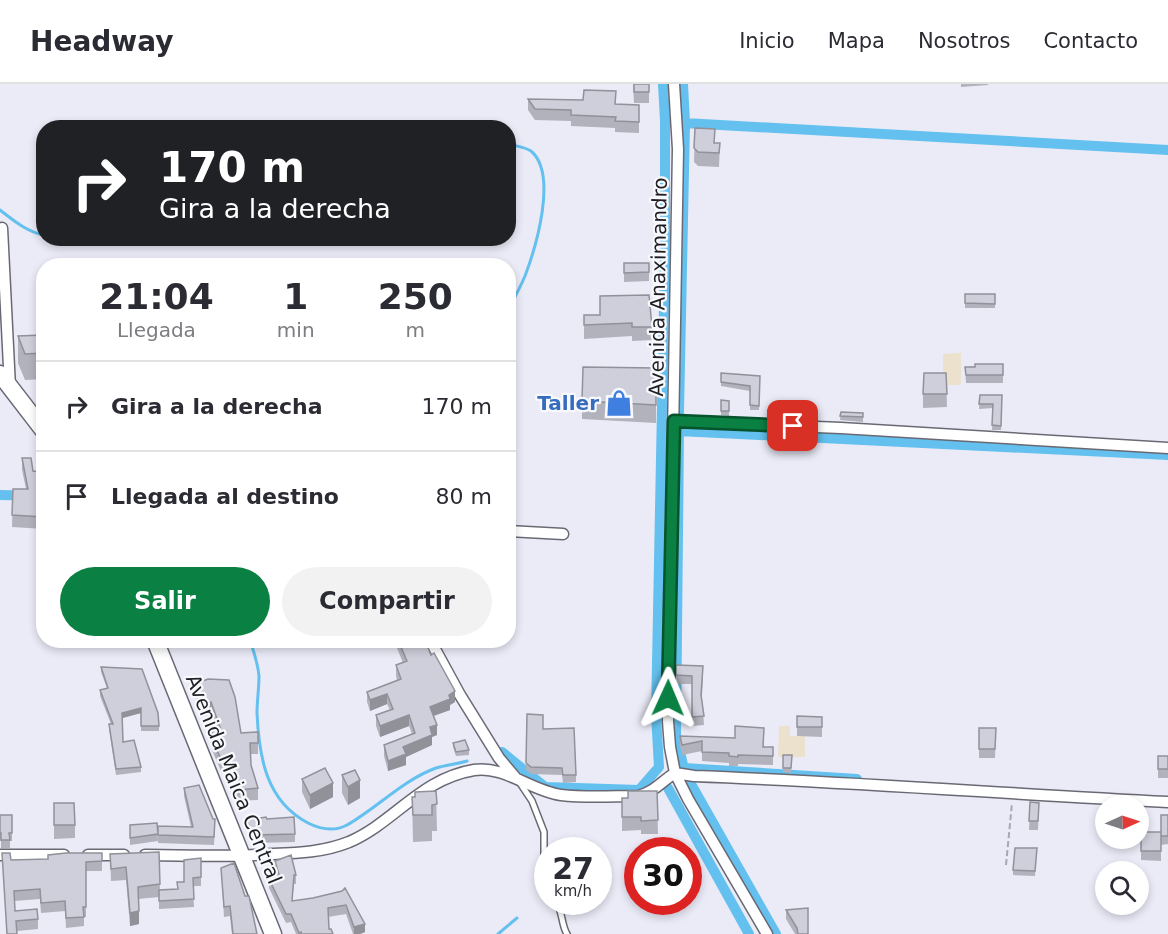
<!DOCTYPE html>
<html lang="es">
<style>
body{margin:0;font-family:"DejaVu Sans",sans-serif;background:#f2f2f3;color:#2b2b33;height:100vh;display:flex;flex-direction:column;font-size:22px;white-space:nowrap}
*{box-sizing:border-box;margin:0}
p{font-size:20px;color:#7c7c81}
.icon{flex:none;width:33px;height:33px;fill:none;stroke:currentColor;stroke-width:2;stroke-linecap:round;stroke-linejoin:round}
.map{position:relative;flex:1;overflow:hidden}
.drawer{position:absolute;left:36px;top:174px;width:480px;height:390px;display:flex;flex-direction:column;background:#fff;border-radius:24px;box-shadow:0 3px 9px #0003}
.drawer>*{flex:none}
.guide{position:absolute;left:36px;top:36px;width:480px;height:126px;border-radius:24px;box-shadow:0 3px 9px #0003;background:#202124;color:#fff;overflow:hidden}
.needle{width:39px;rotate:87deg}
.tools{position:absolute;left:1095px;top:711px;display:grid;gap:12px}
.tools a{display:grid;place-items:center;width:54px;height:54px;border-radius:50%;background:#fff;box-shadow:0 3px 9px #0003;font-size:30px}
.speed{position:absolute;left:534px;top:753px;display:flex;gap:12px;font-size:30px;font-weight:700;text-align:center}
.speed>*{display:grid;place-content:center;width:78px;height:78px;border-radius:50%;background:#fff;box-shadow:0 3px 9px #0003;line-height:1}
.speed small{font-size:15px;font-weight:400}
.speed .limit{border:9px solid #d22;background:#fff;color:#111}
.pin{position:absolute;display:grid;place-items:center;width:51px;height:51px;color:#fff;margin:-26px;border-radius:12px;box-shadow:0 3px 9px #0006}
.me{position:absolute;width:66px;margin:-33px;rotate:1deg;stroke-linejoin:round;filter:drop-shadow(0 0 4px #0008)}
.turn{display:flex;align-items:center;gap:21px;height:126px;padding:0 24px;font-size:27px}
.turn .icon{width:78px;height:78px;stroke-width:2.5}
.turn b{display:block;font-size:42px;line-height:51px}
.eta{display:flex;justify-content:space-evenly;align-items:center;height:102px;text-align:center}
.eta b{font-size:36px;font-weight:700;line-height:42px}
.cta{display:flex;gap:12px;margin-top:auto;padding:12px 24px}
.cta a{flex:1;height:69px;border-radius:36px;background:#0b8043;color:#fff;font-size:24px;font-weight:700;line-height:69px;text-align:center}
.cta a+a{background:#f2f2f3;color:#2b2b33}
ul{padding:0;list-style:none}
li{display:flex;align-items:center;gap:18px;height:90px;padding:0 24px;border-top:2px solid #e1e1e2}
li div{flex:1}
li b{display:block;font-size:22px}
li em{font-style:normal}
header{display:flex;align-items:center;gap:36px;box-sizing:border-box;height:84px;padding:0 30px;background:#fff;border-bottom:2px solid #e1e1e2}
header strong{font-size:28px}
nav{display:flex;gap:33px;margin-inline-start:auto;font-size:21px}
.map>svg:first-child{display:block}
.commercial{fill:#ebe1cc}
.lines{fill:none;stroke-linecap:round;stroke-linejoin:round}
.stream{stroke:#64c0ee;stroke-width:3}
.canal{stroke:#64c0ee;stroke-width:10}
.lane-casing{stroke:#696974;stroke-width:8}
.street-casing{stroke:#696974;stroke-width:13}
.secondary-casing{stroke:#696974;stroke-width:19}
.path{stroke:#a6a7b0;stroke-width:2;stroke-dasharray:6 3;stroke-linecap:butt}
.lane{stroke:#fff;stroke-width:5}
.street{stroke:#fff;stroke-width:10}
.secondary{stroke:#fff;stroke-width:16}
.wall{fill:#b1b2bc}
.shaded-wall{fill:#909199}
.building{fill:#cecfdb;stroke:#909199;stroke-width:1.5}
.route-casing{stroke:#07532c;stroke-width:15}
.route{stroke:#0b8043;stroke-width:10}
.labels{text-anchor:middle;dominant-baseline:central;stroke-width:4.5;stroke-linejoin:round;paint-order:stroke}
.street-label{font-size:20px;fill:#1e1e23;stroke:#f8f9fd}
.shop-label{font-size:20px;font-weight:bold;fill:#366cbe;stroke:#f8f9fd;text-anchor:end}
</style>
<header>
<strong>Headway</strong>
<nav><a>Inicio</a><a>Mapa</a><a>Nosotros</a><a>Contacto</a></nav>
</header>
<div class="map">
<svg width="1168" height="850" viewBox="0 0 1168 850">
<rect width="100%" height="100%" fill="#eaebf7"/>
<path class="commercial" d="M961 269V301H943V270Z
M779 642H790V652H805V673H778Z"/>
<g class="lines">
<path class="stream" d="M378 44 403 40 431 44
M508 60C515 62 525 63 531 67 558 90 536 163 525 192 520 204 514 215 508 226
M0 126C13 136 27 148 44 151
M250 556C254 568 258 580 259 592 259 604 257 617 257 629 259 673 266 717 308 739 320 745 334 748 347 741 377 724 403 696 436 684 446 681 457 680 467 677
M498 850 517 834"/>
<path class="canal" d="M685 39 1168 66
M679 328 685 39 683 0
M0 411 44 412
M502 668 545 703 639 706 659 683 656 631 665 169V37L663 0
M684 684 857 695
M684 685 676 651 679 347 1168 371
M691 700 776 850
M668 704 749 850"/>
<defs>
<path id="lane" d="M520 699 532 717 544 748V799L548 804
M556 818C563 828 561 840 567 850"/>
<path id="street" d="M674 0 678 65 668 637 670 663 675 689 688 715 767 850
M2 144 10 303
M674 337 841 344 1168 364
M508 447 563 450
M430 556 460 611 499 674 515 693
M0 771H64
M88 771H124
M145 771C188 772 230 773 273 770 299 769 324 768 349 758 395 738 420 695 474 686 504 681 531 707 561 711 586 714 613 712 638 712 653 709 662 697 675 689L694 692C852 698 1010 710 1168 718"/>
<path id="secondary" d="M0 290 44 347
M155 556 273 850"/>
</defs>
<use href="#lane" class="lane-casing"/>
<use href="#street" class="street-casing"/>
<use href="#secondary" class="secondary-casing"/>
<path class="path" d="M1006 781 1012 719"/>
<use href="#lane" class="lane"/>
<use href="#street" class="street"/>
<use href="#secondary" class="secondary"/>
</g>
<path class="wall" d="M614 0H649V19H634L633 0Z
M961 0H988V1L961 3Z
M528 15 616 20 639 32V49L615 48V44L571 42V37L535 36 528 26Z
M695 44 715 59H720L719 83 698 82 694 78Z
M624 179H649V197L624 198Z
M965 210H995V224H965Z
M584 231 652 243V256L632 257V252L584 255Z
M44 251V295L25 296 18 279V252Z
M1003 280V299H966L965 283Z
M656 284V339L582 335V317Z
M721 289 760 292 759 326H750V307L721 302Z
M946 289 947 323 923 324V310Z
M980 311H1002L1001 346H992L993 324 979 325Z
M721 316 729 317V332L721 331Z
M841 328 863 329V338L840 336Z
M44 365V383L41 379V367Z
M22 374 33 387 44 388V445L12 443 13 405H26L22 386Z
M396 556H425L431 571 455 618 450 621V626L434 632 437 651 432 653V661L406 673V681L388 687 384 672V661L412 650 409 642 380 653 376 642V631L390 626 387 620 370 627 367 618V608L397 596 396 592V581L403 579 397 564Z
M676 581 703 591 702 614 704 641 692 642V600H676Z
M101 583 159 642V647H141V629L123 634V658L141 683V688L116 691 109 645V640H111L100 612V606L107 604 101 588Z
M195 600 241 649 258 648V670H250L251 681 258 704V716L238 717 227 686 221 687 212 666V655L216 642 211 630 204 632 195 611Z
M527 630 543 645 576 691V698L563 699 562 691 531 690 526 686Z
M797 632 822 633V653L797 652Z
M979 644H996L995 674H979Z
M680 652 735 654 764 653V663H773V681L738 680V682H729V679L702 677V667L682 671 680 661Z
M453 659 469 666V671L456 672 453 663Z
M783 671H792L791 689 783 688Z
M1158 672H1168V694H1158Z
M342 691 360 714 348 721 342 709Z
M302 695 333 713 310 725 302 708Z
M184 704 213 735 215 743 214 761 158 759V742L191 743 184 712Z
M436 707 437 747H432V757L413 758 412 713Z
M657 707 658 750H641V746L622 747V714H628Z
M1030 718 1039 719 1038 746H1029Z
M54 719 75 741V754L54 755Z
M0 731H12V757H10V764H1V757H0Z
M1161 731H1168V760L1161 761Z
M267 735 295 750V758L252 759 247 744V736Z
M157 739 158 757 130 761V741Z
M1141 748H1161V777L1141 776Z
M1037 764 1035 792 1013 791V786Z
M159 768 160 806H177L184 798 201 774V802H193L194 823 159 825V813L138 815 139 840 130 842 126 796 111 797 110 770Z
M2 769 11 776 48 775 102 769V787H86V833H84V842L66 844 65 827 41 829 40 815 14 817 15 827 38 835V845L17 847V850H7Z
M275 777 296 791V800H294L292 817 313 814 342 807 365 848 360 850H353L346 830 328 833 329 845 333 850H296L291 838 286 839 269 804V795L277 794 275 786Z
M221 784 257 850H232L230 832 224 833Z
M786 826 808 850H795L786 835Z"/>
<path class="shaded-wall" d="M455 607V618L450 621V626L430 633V623Z
M387 610V620L370 627V616Z
M211 618V630L204 632V621Z
M141 624V629L122 634V629Z
M409 631V642L380 653V642Z
M437 641V651L432 653V661L406 673V681L388 687V677L403 663 430 643Z
M360 696V714L348 721V703Z
M333 699V713L310 725V711Z
M139 827V840L130 842V829Z
M365 840V848L360 850H354V843Z"/>
<path class="building" d="M634 0H649V8H634Z
M584 6 616 7 615 20 639 21V38L615 37 616 33 571 31V26L535 25 528 15 583 16Z
M695 44 715 45 714 59H720L719 69 698 68 694 64Z
M624 179H649V188L624 189Z
M965 210H995V220L965 219Z
M649 211 652 243H632V239L584 241V231H600V212Z
M44 251V269L25 270 18 252Z
M975 280H1003V291H966L965 283H975Z
M583 283 656 284V321L582 317Z
M721 289 760 292 759 322 750 321V302L721 298Z
M924 289H946L947 310H923Z
M980 311H1002L1001 342 992 341 993 320H979Z
M721 316 729 317V327H721Z
M841 328 863 329V333L840 332Z
M22 374H31L33 387 44 388V433L12 431 13 405H28Z
M398 556H425L431 571 434 569 455 607 449 611 450 615 430 623 437 641 430 643 432 651 403 663 406 670 388 677 384 661 415 649 409 631 380 642 376 631 393 625 387 610 370 616 367 608 401 595 396 581 407 577Z
M676 581 703 582 701 611 704 632 692 633V592L676 591Z
M101 583 142 585 158 629 159 642H141V624L122 629 123 658 134 656 141 683 116 685 109 640H113L100 606 108 604Z
M208 595 229 596 235 613 241 649 258 648V659H250L251 681 258 704 238 706 227 675H221L212 655 213 642 220 643 211 618 204 621 195 600Z
M527 630 543 631V645L574 644 576 691H563L562 684 531 683 526 679Z
M797 632 822 633V643H797Z
M735 642 764 644 763 663H773V672L738 671V673L729 672V669L702 668V657L682 661 680 652 735 654Z
M979 644H996L995 665H979Z
M465 656 469 666 456 668 453 659Z
M783 671H792L791 684H783Z
M1158 672H1168V685H1158Z
M325 684 333 699 310 711 302 695Z
M355 686 360 696 348 703 342 691Z
M199 701 213 735H215L214 753 158 751V742L193 743 184 704Z
M436 707 437 720 432 721V731H413L412 713H415V708Z
M628 707H657L658 736 641 737V733H622V714H628Z
M1030 718 1039 719 1038 737H1029Z
M54 719H74L75 741H54Z
M0 731H12V749H9L10 756H1V749H0Z
M1161 731H1168V752H1161Z
M266 733 267 735 294 733 295 750 252 751 247 736Z
M157 739 158 750 130 754V741Z
M1141 748H1161V767H1141Z
M1015 764H1037L1035 787 1013 786Z
M159 768 160 800 138 803 139 827 130 829 126 783 111 785 110 770Z
M2 769H10L11 776 48 775V771L66 769H102V777L86 778V823H83L84 833 66 834 65 817 41 819 40 805 14 807 15 827 37 825 38 835 16 837 17 850H7Z
M291 771 296 791H294L292 817 313 814 342 807 345 804 365 840 354 843 346 821 328 824 329 845H331L333 850H301V848L299 849 291 830H286L269 795 280 794 275 777Z
M201 774V793L193 794 194 815 159 817V806L178 805 177 798H184V776Z
M234 779 245 812H249L257 850H233L230 822 224 823 221 784Z
M808 824V850H798L797 844 786 826Z"/>
<g class="lines">
<defs>
<path id="route" d="M668 614 674 337 793 342"/>
</defs>
<use href="#route" class="route-casing"/>
<use href="#route" class="route"/>
</g>
<defs>
<symbol id="shop-bare" viewBox="-9 -9 18 18"><path d="M-5-2.5h2.3a2.7 3.5 0 0 1 5.4 0H5L5.5 6h-11ZM-1.5-2.5h3a1.5 2.3 0 0 0-3 0Z" fill="#3f7fe0" stroke="#f8f9fd" stroke-width="2.5" paint-order="stroke"/></symbol>
</defs>
<g fill-rule="evenodd">
<use href="#shop-bare" x="600" y="300" width="38" height="38"/>
</g>
<g class="labels">
<g class="street-label">
<text transform="translate(658 203) rotate(-89)">Avenida Anaximandro</text>
<text transform="translate(234 695) rotate(68)">Avenida Maica Central</text>
</g>
<g class="shop-label">
<text x="599" y="319">Taller</text>
</g>
</g>
</svg>
<div class="tools">
<a><svg class="needle" viewBox="-14 -14 28 28"><path d="M0-13l5 13h-10z" fill="#e53935"/><path d="M0 13l5-13h-10z" fill="#7c7c81"/></svg></a>
<a><svg class="icon" aria-label="search" viewBox="0 0 24 24"><circle cx="10" cy="10" r="6"/><path d="M15 15l6 6"/></svg></a>
</div>
<div class="speed"><div>27<small>km/h</small></div><div class="limit">30</div></div>
<div class="pin" style="left:793px;top:342px;background:#d93025"><svg class="icon" aria-label="arrive" viewBox="0 0 24 24"><path d="M6 21V4h12l-3 4 3 4H6"/></svg></div>
<svg class="me" style="left:668px;top:614px" viewBox="-20 -20 40 40"><path d="M0-17L14 15 0 8-14 15z" fill="#0b8043" stroke="#fff" stroke-width="4"/></svg>
<div class="guide">
<div class="turn"><svg class="icon" aria-label="right" viewBox="0 0 24 24"><path d="M7 20v-9h11M14 6l5 5-5 5"/></svg><div><b>170 m</b>Gira a la derecha</div></div>
</div>
<section class="drawer">
<div class="eta">
<div><b>21:04</b><p>Llegada</p></div>
<div><b>1</b><p>min</p></div>
<div><b>250</b><p>m</p></div>
</div>
<ul>
<li><svg class="icon" aria-label="right" viewBox="0 0 24 24"><path d="M7 20v-9h11M14 6l5 5-5 5"/></svg><div><b>Gira a la derecha</b></div><em>170 m</em></li>
<li><svg class="icon" aria-label="arrive" viewBox="0 0 24 24"><path d="M6 21V4h12l-3 4 3 4H6"/></svg><div><b>Llegada al destino</b></div><em>80 m</em></li>
</ul>
<div class="cta"><a>Salir</a><a>Compartir</a></div>
</section>
</div>
